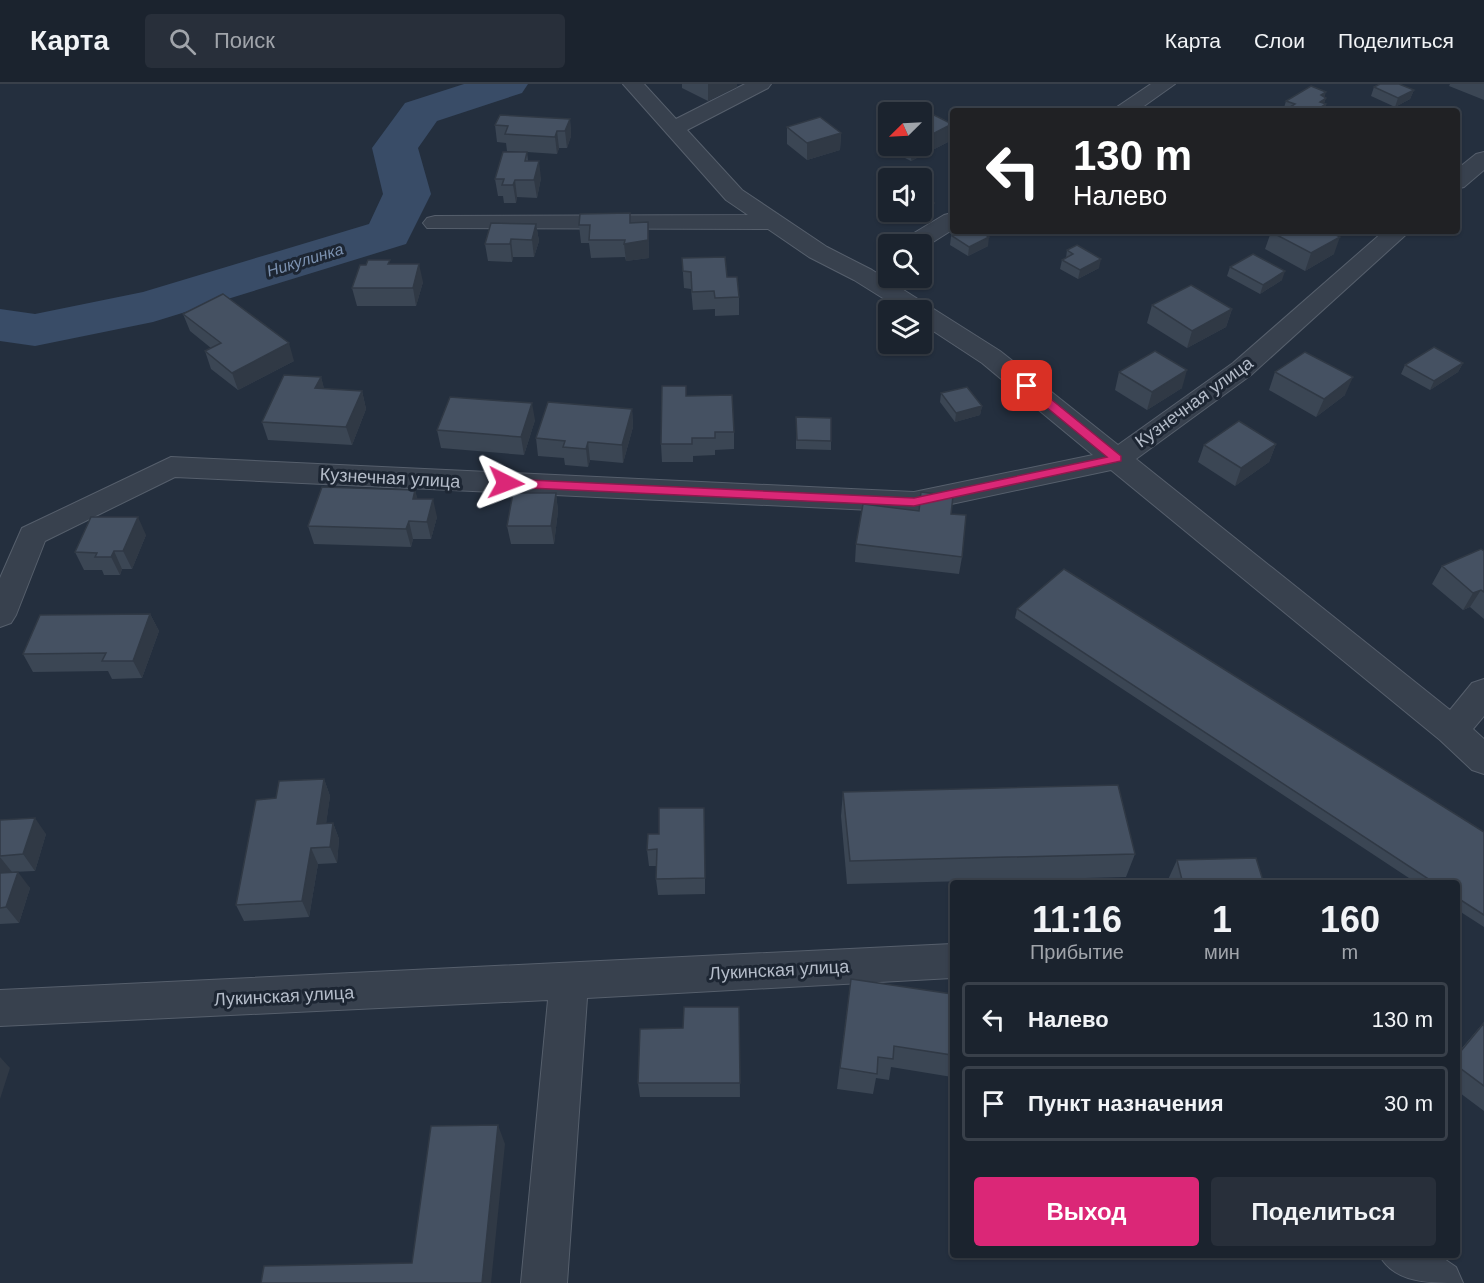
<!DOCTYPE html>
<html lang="ru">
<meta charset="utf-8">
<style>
body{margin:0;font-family:Helvetica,sans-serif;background:#282f3a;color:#f1f3f6;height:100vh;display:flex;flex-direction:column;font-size:22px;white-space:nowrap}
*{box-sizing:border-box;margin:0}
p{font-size:20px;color:#a0a4aa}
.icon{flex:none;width:33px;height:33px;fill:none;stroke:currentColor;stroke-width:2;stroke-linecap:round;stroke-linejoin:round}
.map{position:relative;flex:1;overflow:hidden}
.side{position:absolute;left:950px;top:796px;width:510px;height:378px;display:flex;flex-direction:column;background:#1b232e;border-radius:6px;box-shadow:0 2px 4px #0004,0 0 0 2px #39404a}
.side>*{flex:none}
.top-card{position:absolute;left:950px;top:24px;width:510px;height:126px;border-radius:6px;box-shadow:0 2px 4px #0004,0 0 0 2px #39404a;background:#202124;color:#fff;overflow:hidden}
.needle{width:39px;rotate:246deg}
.tools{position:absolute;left:878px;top:18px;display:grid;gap:12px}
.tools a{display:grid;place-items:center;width:54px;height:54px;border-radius:6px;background:#1b232e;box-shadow:0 2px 4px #0004,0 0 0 2px #39404a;font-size:30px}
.pin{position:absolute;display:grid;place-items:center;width:51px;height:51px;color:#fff;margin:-26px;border-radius:12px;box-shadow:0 3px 9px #0006}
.me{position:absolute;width:66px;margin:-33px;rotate:93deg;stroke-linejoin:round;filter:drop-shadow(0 0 4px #0008)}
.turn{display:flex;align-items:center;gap:21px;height:126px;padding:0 24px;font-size:27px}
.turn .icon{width:78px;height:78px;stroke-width:2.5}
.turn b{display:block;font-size:42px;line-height:51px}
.eta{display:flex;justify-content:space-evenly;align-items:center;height:102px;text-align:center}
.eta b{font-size:36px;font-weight:600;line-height:42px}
.cta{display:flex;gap:12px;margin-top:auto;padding:12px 24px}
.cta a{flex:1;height:69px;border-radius:6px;background:#db2777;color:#fff;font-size:24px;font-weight:600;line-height:69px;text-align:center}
.cta a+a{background:#282f3a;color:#f1f3f6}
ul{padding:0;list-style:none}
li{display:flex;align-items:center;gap:18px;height:75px;margin:0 12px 9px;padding:0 12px;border:3px solid #39404a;border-radius:6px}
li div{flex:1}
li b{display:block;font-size:22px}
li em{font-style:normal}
header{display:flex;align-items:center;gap:36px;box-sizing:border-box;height:84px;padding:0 30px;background:#1b232e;border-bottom:2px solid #39404a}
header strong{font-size:28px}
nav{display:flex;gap:33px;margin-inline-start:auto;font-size:21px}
.search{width:420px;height:54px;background:#282f3a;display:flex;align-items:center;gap:15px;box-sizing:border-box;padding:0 21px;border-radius:6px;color:#a0a4aa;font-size:22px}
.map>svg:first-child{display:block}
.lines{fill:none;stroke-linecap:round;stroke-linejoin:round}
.river{fill:#394c67;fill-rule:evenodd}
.street-casing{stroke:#565f6c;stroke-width:2}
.street{fill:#38414e;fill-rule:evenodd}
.wall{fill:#3b4654}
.shaded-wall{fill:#303945}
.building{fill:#455162;stroke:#303945;stroke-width:1.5}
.route{fill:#db2777;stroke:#8e194d;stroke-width:1.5}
.labels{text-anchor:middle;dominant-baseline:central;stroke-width:6;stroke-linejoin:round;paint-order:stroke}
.far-water-label{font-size:16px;font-style:italic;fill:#7c92b1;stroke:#1d2633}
.street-label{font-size:18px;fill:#b4bcc9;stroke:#1d2633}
</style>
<header>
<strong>Карта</strong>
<div class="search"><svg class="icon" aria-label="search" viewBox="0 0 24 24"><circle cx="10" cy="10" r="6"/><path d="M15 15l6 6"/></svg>Поиск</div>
<nav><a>Карта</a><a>Слои</a><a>Поделиться</a></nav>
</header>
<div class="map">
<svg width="1484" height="1199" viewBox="0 0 1484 1199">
<rect width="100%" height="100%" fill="#242f3e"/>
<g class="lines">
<path class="river" d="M464 0H528L522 9 437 37 418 64 431 110 406 160 153 238 35 262 0 257V225L35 230 143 208 369 140 383 110 372 64 405 19Z"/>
<defs>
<path id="street" d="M623 0H644L676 35 745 0H771L768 4 687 46 742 106 827 163 872 186 1000 267 1118 361 1233 279 1384 147H1410L1251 291 1136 375 1450 626 1472 599 1484 595V632L1473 645 1484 655V690L1472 686 1440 656 1111 386 914 428 175 393 45 457 16 531 11 539 0 543V494L22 444 171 373 914 408 1093 371 982 279 921 239V226H902L854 196 809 173 768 145 427 144 423 139 427 134 435 132 748 131 726 116Z
M1151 0H1175L1137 27H1111Z
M1484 68V86L1464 103 1456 105V86L1476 70Z
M952 129V146L922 165 921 160H901L904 155 944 131Z
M952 860V894L587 914 567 1199H521L548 916 0 942V906Z
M1380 1172H1440L1456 1183 1463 1199C1428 1199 1395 1199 1380 1172Z"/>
</defs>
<use href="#street" class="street-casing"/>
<use href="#street" class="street"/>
</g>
<path class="wall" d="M682 0H737V3L708 17 682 4Z
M1450 0H1484V16L1449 2Z
M1374 3 1414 6 1410 15 1395 23 1371 12Z
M1325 14H1326L1324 19 1326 20 1324 27H1283L1286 17Z
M570 35 571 52 567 64H559L557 70 527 68 528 77 541 94 537 114 517 113 516 119H504L503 112H498L495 95 521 68 507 67 506 59 497 58 495 41Z
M888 40V62H921L950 57 911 77 879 61 881 44Z
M787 43 841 49 840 66 807 76 787 60Z
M888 113V126L884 123V114Z
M891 128H933L912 139Z
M630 129 631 138H648L649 174 626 177 625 173 591 174 589 159H581L579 141Z
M536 140 539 157 534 173H513L512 178 488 177 485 160Z
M952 144V147H979L988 162 968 172 950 161Z
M1271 148 1334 170 1305 187 1265 165Z
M1067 166 1099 184 1078 195 1060 185 1062 176 1066 174Z
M682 174 727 193 739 213V231L715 232V225L693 226 691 205 684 204Z
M390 180 423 198 416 222H357L352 204Z
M1230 183 1282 196 1260 210 1227 192Z
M1152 221 1232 225 1226 243 1187 264 1147 239Z
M183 230 294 277 238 306 211 285 205 267 211 264 190 247Z
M1463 279 1458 288 1430 306 1401 290 1405 281Z
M1119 288 1182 304 1147 326 1115 306Z
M1275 288 1345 311 1316 333 1269 306Z
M321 293 324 305 362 307 366 325 352 361 268 356 262 338Z
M941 309 982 322 980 331 955 338 940 318Z
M687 312 734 348V365L715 366V371L693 372V378H662L661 360Z
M632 325 633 343 623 379 590 376 588 383 565 381 564 374 538 372 536 354Z
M796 333 831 357V366L796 365Z
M535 336 524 371 441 364 437 346Z
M1276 360 1269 378 1235 402 1198 378 1204 361Z
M415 406 417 415 437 433 431 455H413L411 463 314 460 308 442Z
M556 409 558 427 554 460H511L507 442Z
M951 430 962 473 959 490 855 478 856 460Z
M146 451 132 485H122L120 491H104L102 486H84L75 468Z
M1484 467V535L1470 523 1463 526 1432 500 1442 482Z
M1017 525 1484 748V843L1456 825V800H1418L1015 534Z
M150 530 159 547 142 594 112 595 108 587 33 588 23 570Z
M324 695 330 712 326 739H333L339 755 337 779 318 780 309 833 244 837 236 821 276 714Z
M843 708 1135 770 1126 793 847 800 841 732Z
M0 736 46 750 35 787 12 788 30 804 19 839 0 840Z
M705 740V810L658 811 656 795V782H649L647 766 659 750Z
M1177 776 1264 800H1166Z
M851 895 952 910V993L891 983 889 996 876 994 873 1010 837 1005Z
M739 923 740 1013H640L638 999 683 944Z
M1484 938V1027L1456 1006V971Z"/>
<path class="shaded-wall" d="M708 0H737V3L708 17Z
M1414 6 1410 15 1395 23 1398 14Z
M1326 8 1324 15 1326 14 1323 22 1326 20 1324 27H1315L1321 11Z
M570 35 571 52 567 64 565 47Z
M952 40 950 57 911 77 912 62H921V56Z
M557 47 559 64 557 70 555 53Z
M841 49 840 66 807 76V59Z
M539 77 541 94 537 114 534 96Z
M515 96 517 113 516 119 513 101Z
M934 119 933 128 912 139 913 131 919 128H921V126Z
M648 138 649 174 626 177 624 160Z
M536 140 539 157 534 173 532 156Z
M989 153 988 162 968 172 969 163Z
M1340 153 1334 170 1305 187 1311 169Z
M511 155 513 173 512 178 510 160Z
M1101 175 1099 184 1078 195 1080 186Z
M419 180 423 198 416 222 413 204Z
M1285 187 1282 196 1260 210 1263 201Z
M1232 225 1226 243 1187 264 1192 247Z
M289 259 294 277 238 306 232 289Z
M1463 279 1458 288 1430 306 1434 297Z
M1187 286 1182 304 1147 326 1152 308Z
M321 293 326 311 315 304Z
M1353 293 1345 311 1316 333 1324 315Z
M362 307 366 325 352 361 346 343Z
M532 319 535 336 524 371 521 353Z
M982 322 980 331 955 338 956 329Z
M632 325 633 343 623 379 622 361Z
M588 358 590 376 588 383 586 365Z
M1276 360 1269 378 1235 402 1241 384Z
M415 406 420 423 413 415Z
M556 409 558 427 554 460 551 442Z
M433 415 437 433 431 455 427 438Z
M138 433 146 451 132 485 123 467Z
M409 437 413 455 411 463 406 445Z
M114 467 122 485 120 491 111 473Z
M1481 506 1470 523 1463 526 1473 509Z
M150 530 159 547 142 594 133 577Z
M324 695 330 712 324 756 317 740Z
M35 734 46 750 35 787 23 770Z
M333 739 339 755 337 779 330 763Z
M311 764 318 780 309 833 302 817Z
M0 773 12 788 0 797Z
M18 788 30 804 19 839 6 823Z
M0 973 10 984 0 1015Z
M498 1041 505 1060 491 1199H482Z"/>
<path class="building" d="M1380 0H1399L1414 6 1398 14 1374 3Z
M1311 2 1326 8 1321 11 1326 14 1320 18 1326 20 1315 27H1293L1287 25 1295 20 1286 17Z
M1019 23 1026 27H1011Z
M920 24 952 40 921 56V28H912Z
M500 31 570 35 565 47H557L555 53 505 50 508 42 495 41Z
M820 33 841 49 807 59 787 43Z
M888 40V48L881 44Z
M503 68H527L525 77H539L534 96H515L513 101H502L504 95H495Z
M921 112 934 119 921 126Z
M907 128H919L913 131Z
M630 129V139L648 138V156L624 160 625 156H589L590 141H579L580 130Z
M491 139 536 140 532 156 511 155 510 160H485Z
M957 147H979L989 153 969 163 952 152 959 149Z
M1272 147H1329L1340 153 1311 169 1271 148Z
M1077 161 1101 175 1080 186 1062 176 1073 170 1067 166Z
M1253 170 1285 187 1263 201 1230 183Z
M725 173 727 193H737L739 213 715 214 714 207 692 208 691 188 683 187 682 174Z
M368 176H390L388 180H419L413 204H352L360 181H366Z
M1191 201 1232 225 1192 247 1152 221Z
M223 210 289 259 232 289 205 267 221 259 183 230Z
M1434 263 1463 279 1434 297 1405 281Z
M1155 267 1187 286 1152 308 1119 288Z
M1305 268 1353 293 1324 315 1275 288Z
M284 291 321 293 315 304 362 307 346 343 262 338Z
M662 302H686V312L732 311 734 348H715V354H692V360H661Z
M967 303 982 322 956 329 941 309Z
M450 313 532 319 521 353 437 346Z
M548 318 632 325 622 361 588 358 586 365 563 363 565 357 536 354Z
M796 333 831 334V357L797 356Z
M1239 337 1276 360 1241 384 1204 361Z
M322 403 415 406 413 415H433L427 438 409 437 406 445 308 442Z
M921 408 953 412 951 430 966 431 962 473 856 460 863 420 919 427Z
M513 409H556L551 442H507Z
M91 433H138L123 467H114L111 473H95L97 469 75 468Z
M1481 465 1484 467V508L1481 506 1473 509 1442 482Z
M1064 485 1484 748V831L1456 813V800H1436L1017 525Z
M150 530 133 577H102L106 569 23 570 40 531Z
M324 695 317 740 333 739 330 763 311 764 302 817 236 821 256 716 276 714 279 697Z
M1118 701 1135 770 850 777 843 708Z
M659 724H704L705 794 656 795 657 765 647 766 648 750H659Z
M35 734 23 770 0 772V736Z
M1256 774 1264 800H1183L1177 776Z
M18 788 6 823 0 824V789Z
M851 895 952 910V971L894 962 893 975 878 973 877 990 840 984Z
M684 923H739L740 999H638L640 945 683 944Z
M1484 939V1002L1456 981V973Z
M498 1041 482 1199H261L264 1182 412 1179 431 1042Z"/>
<path class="route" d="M1023 299H1031L1121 372V377L914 422 506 403 500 399 506 395 914 414 1107 373 1023 304Z"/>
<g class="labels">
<g class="far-water-label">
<text transform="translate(305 176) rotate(-17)">Никулинка</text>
</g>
<g class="street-label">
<text transform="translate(1194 318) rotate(-36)">Кузнечная улица</text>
<text transform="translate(390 394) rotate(3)">Кузнечная улица</text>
<text transform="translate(779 886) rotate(-3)">Лукинская улица</text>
<text transform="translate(284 912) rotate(-3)">Лукинская улица</text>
</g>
</g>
</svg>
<div class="tools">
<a><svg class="needle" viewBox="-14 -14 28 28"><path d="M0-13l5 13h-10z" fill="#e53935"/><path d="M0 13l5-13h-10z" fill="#a0a4aa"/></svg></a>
<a><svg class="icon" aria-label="sound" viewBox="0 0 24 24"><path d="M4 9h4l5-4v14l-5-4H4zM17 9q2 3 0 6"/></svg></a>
<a><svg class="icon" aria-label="search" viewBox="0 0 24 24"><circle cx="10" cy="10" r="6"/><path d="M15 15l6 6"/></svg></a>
<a><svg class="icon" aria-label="layers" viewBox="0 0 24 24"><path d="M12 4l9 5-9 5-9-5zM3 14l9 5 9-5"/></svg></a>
</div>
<div class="pin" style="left:1027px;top:302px;background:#d93025"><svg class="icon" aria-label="arrive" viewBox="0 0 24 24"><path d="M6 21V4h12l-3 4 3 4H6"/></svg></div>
<svg class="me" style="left:506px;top:399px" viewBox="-20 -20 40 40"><path d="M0-17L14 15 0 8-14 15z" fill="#db2777" stroke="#fff" stroke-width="4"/></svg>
<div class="top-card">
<div class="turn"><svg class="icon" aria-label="left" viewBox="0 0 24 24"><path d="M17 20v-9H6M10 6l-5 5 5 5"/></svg><div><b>130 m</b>Налево</div></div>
</div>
<section class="side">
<div class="eta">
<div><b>11:16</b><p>Прибытие</p></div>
<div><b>1</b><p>мин</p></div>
<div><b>160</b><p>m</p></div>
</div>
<ul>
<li><svg class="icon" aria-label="left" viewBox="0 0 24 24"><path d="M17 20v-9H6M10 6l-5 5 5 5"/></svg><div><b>Налево</b></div><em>130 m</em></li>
<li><svg class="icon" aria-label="arrive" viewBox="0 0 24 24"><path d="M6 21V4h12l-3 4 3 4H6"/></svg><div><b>Пункт назначения</b></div><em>30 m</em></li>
</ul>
<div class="cta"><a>Выход</a><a>Поделиться</a></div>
</section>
</div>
